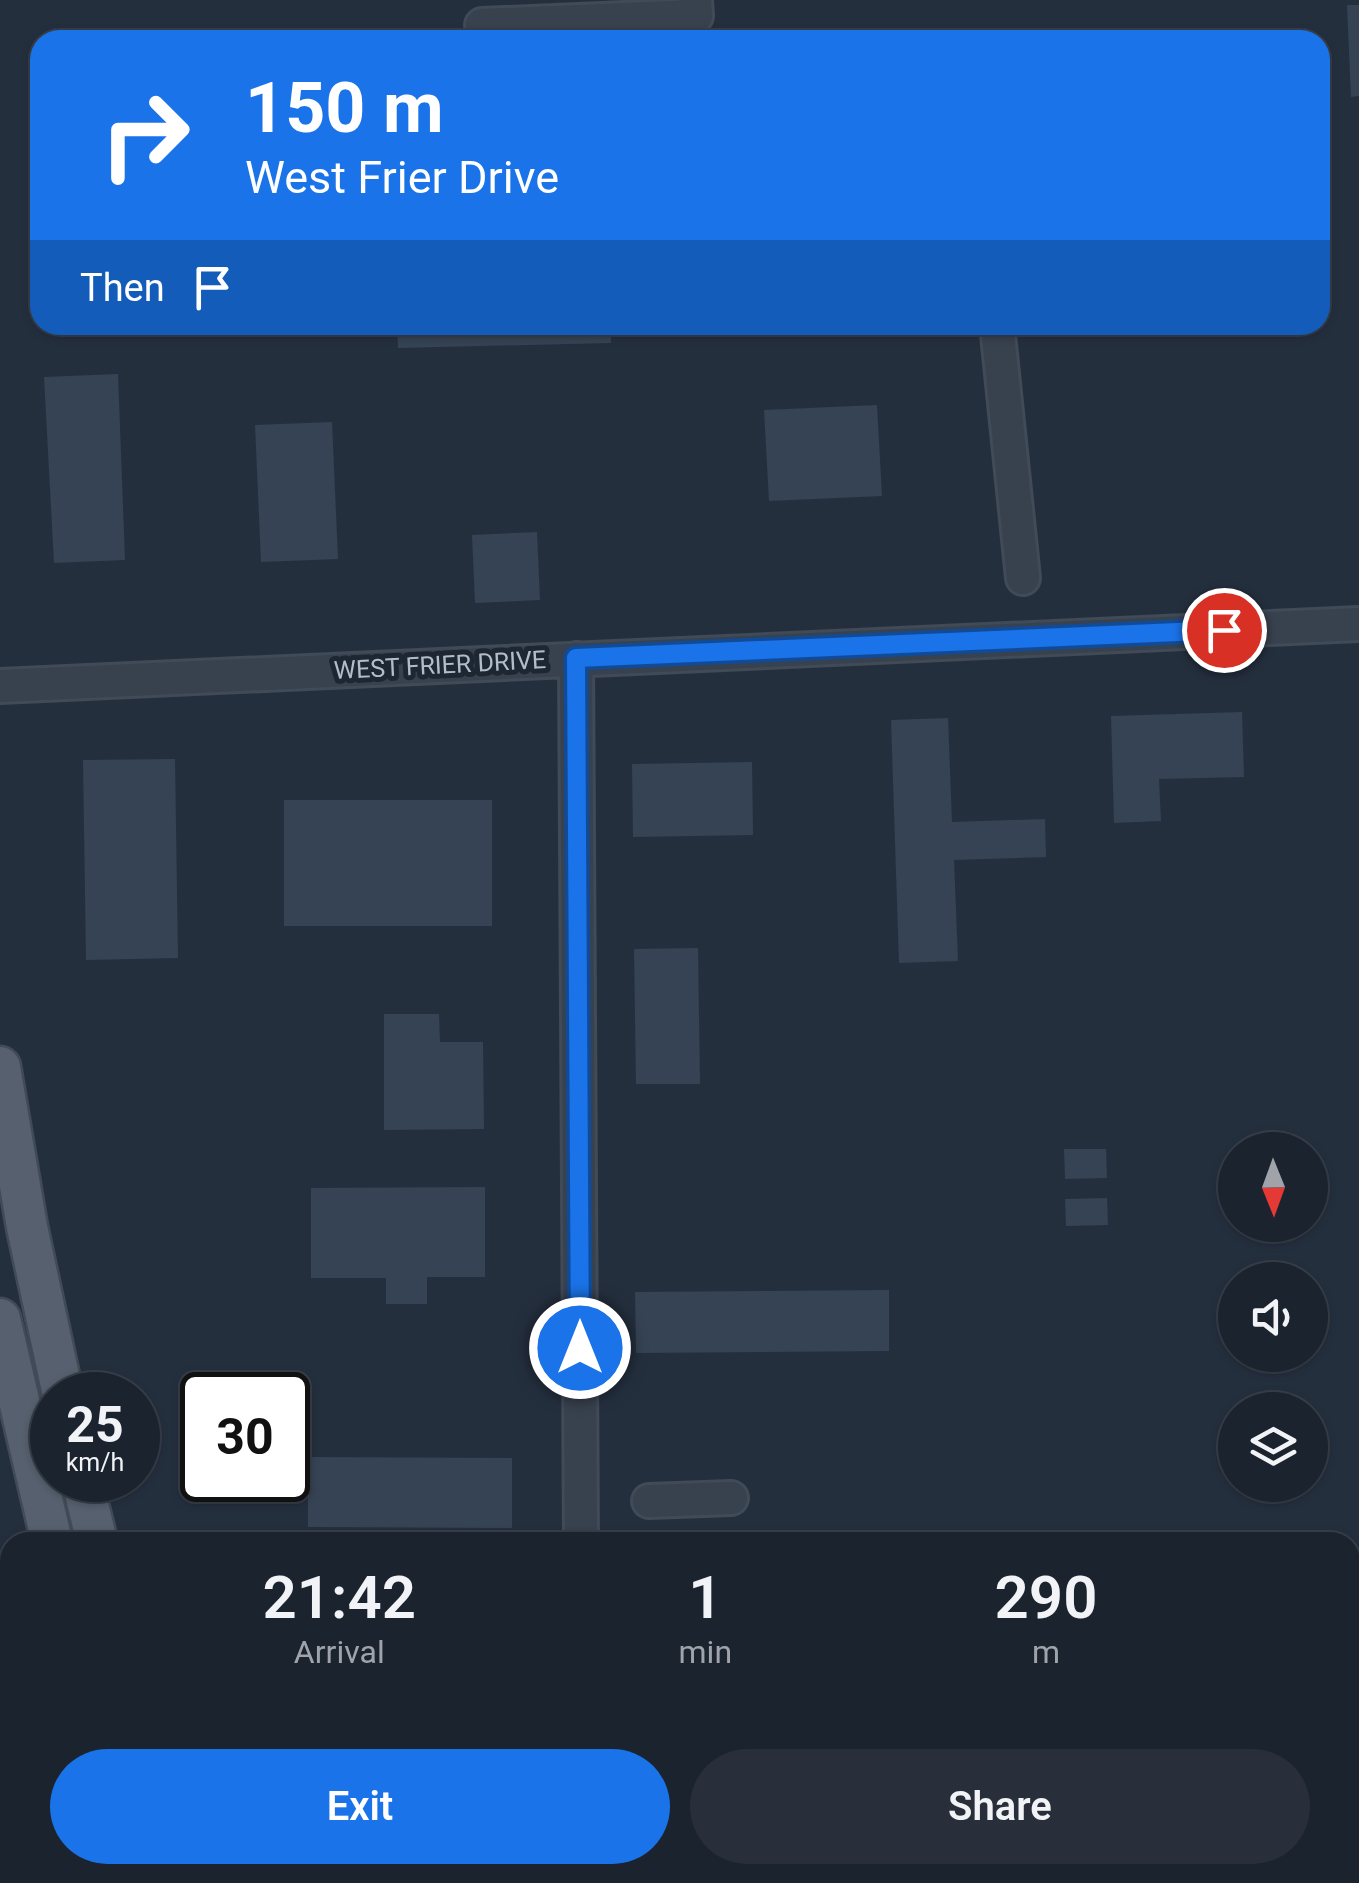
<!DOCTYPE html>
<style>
body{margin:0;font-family:Roboto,sans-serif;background:#282f3a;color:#f1f3f6;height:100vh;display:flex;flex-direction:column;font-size:38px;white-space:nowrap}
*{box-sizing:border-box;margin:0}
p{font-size:32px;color:#a0a4aa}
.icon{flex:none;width:55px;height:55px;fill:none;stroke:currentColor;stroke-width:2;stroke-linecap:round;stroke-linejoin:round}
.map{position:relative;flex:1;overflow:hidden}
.panel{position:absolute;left:0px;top:1532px;width:1360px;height:352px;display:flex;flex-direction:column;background:#1b232e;border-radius:30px 30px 0 0;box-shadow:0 2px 8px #0004,0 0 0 2px #39404a}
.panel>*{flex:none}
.hud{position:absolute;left:30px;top:30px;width:1300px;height:305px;border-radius:30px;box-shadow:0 2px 8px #0004,0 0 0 2px #39404a;background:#1a73e8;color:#fff;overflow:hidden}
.needle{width:65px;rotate:179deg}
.buttons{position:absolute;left:1218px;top:1132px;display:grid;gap:20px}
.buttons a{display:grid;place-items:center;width:110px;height:110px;border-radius:50%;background:#1b232e;box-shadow:0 2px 8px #0004,0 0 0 2px #39404a;font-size:50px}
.speed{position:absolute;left:30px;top:1372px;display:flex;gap:20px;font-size:50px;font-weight:700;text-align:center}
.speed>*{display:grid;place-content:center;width:130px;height:130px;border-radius:50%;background:#1b232e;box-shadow:0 2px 8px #0004,0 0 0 2px #39404a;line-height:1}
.speed small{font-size:25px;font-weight:400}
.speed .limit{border:5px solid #111;border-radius:15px;background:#fff;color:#111}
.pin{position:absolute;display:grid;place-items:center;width:85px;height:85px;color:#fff;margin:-42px;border:5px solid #fff;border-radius:50%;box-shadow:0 2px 10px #0007}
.me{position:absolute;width:110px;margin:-55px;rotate:0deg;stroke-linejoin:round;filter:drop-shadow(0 0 8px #0008)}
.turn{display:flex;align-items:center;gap:35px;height:210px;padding:0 50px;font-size:45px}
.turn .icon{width:130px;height:130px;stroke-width:2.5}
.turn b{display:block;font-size:70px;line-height:85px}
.then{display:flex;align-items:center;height:95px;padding:0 50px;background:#0003;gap:20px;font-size:38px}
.eta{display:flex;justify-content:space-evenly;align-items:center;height:170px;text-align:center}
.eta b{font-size:60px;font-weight:600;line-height:70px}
.action{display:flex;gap:20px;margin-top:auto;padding:20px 50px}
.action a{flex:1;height:115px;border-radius:60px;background:#1a73e8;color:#fff;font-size:40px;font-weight:600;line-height:115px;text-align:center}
.action a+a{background:#282f3a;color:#f1f3f6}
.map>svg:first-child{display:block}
.building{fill:#364354}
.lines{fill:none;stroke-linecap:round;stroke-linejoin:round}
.minor-casing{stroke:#414a57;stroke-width:38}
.major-casing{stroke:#414a57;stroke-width:45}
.minor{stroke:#38414e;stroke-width:32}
.major{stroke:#56606e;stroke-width:40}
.route-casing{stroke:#114b97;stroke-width:25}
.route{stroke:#1a73e8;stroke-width:18}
.labels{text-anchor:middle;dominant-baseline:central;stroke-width:10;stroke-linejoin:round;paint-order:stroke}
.street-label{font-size:25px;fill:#b4bcc9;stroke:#1d2633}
</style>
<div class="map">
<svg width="1359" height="1883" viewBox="0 0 1359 1883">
<rect width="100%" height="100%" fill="#242f3e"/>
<path class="building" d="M1347 5H1359V96L1351 97Z
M1320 58 1329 184 1320 185Z
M397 325H611V343L398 348Z
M118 374 125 560 54 563 44 377Z
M877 405 882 496 769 501 764 410Z
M332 422 338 559 261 562 255 425Z
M537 532 540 600 475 603 472 535Z
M1242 712 1244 777 1159 779 1161 821 1114 823 1111 716Z
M948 718 952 822 1045 819 1046 857 954 860 958 961 899 963 891 720Z
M175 759 178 958 86 960 83 760Z
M752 762 753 835 633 837 632 764Z
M284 800H492V926H284Z
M698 948 700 1084H636L634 949Z
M384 1014H439L440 1042H483L484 1129 384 1130Z
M1064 1149H1106L1107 1178 1065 1179Z
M485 1187V1277H427V1304H386V1278H311V1188Z
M1107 1198 1108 1225 1066 1226 1065 1199Z
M889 1290V1351L636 1353 635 1292Z
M308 1457 512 1458V1528L308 1527Z"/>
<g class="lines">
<defs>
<path id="minor" d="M482 25 696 16 695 0
M997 325 1023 578
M576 659 581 1542
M0 686 1359 624
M649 1501 731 1498
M583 1875V1883"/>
<path id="major" d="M0 1067 27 1227 63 1395
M0 1319 52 1542
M82 1480 97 1542
M131 1875 132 1883
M174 1875 175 1883"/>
</defs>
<use href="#minor" class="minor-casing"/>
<use href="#major" class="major-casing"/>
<use href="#minor" class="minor"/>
<use href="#major" class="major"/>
</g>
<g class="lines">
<defs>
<path id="route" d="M580 1348 576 658 1224 630"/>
</defs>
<use href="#route" class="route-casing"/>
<use href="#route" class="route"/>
</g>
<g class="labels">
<g class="street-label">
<text transform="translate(440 665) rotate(-3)">WEST FRIER DRIVE</text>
</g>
</g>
</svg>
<div class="buttons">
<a><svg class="needle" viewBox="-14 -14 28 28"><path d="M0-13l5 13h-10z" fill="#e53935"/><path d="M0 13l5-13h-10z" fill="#a0a4aa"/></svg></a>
<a><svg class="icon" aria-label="sound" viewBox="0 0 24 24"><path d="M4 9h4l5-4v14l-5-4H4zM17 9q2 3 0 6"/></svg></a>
<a><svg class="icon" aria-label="layers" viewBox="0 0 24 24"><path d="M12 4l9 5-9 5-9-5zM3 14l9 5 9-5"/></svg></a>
</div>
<div class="speed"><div>25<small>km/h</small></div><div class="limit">30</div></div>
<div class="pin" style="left:1224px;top:630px;background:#d93025"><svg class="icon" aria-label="arrive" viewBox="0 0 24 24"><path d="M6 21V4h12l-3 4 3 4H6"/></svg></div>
<svg class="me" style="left:580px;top:1348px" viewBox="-20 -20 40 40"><circle r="17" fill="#1a73e8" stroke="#fff" stroke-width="3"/><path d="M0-11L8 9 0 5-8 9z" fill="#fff"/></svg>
<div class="hud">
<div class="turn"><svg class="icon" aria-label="right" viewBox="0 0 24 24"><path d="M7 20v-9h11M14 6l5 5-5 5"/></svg><div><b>150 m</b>West Frier Drive</div></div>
<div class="then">Then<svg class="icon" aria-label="arrive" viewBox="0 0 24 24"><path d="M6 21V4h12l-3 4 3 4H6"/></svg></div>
</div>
<section class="panel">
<div class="eta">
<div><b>21:42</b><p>Arrival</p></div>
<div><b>1</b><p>min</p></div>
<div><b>290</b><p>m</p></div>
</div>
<div class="action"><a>Exit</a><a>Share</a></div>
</section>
</div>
